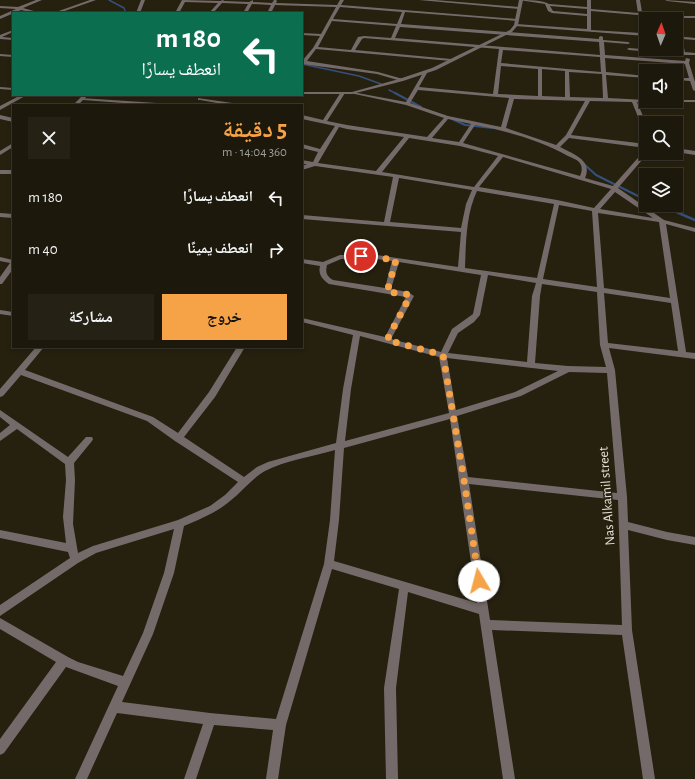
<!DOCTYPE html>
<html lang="ar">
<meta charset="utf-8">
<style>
body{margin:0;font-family:"Alegreya Sans","Noto Naskh Arabic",sans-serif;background:#252114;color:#f1f3f6;direction:rtl;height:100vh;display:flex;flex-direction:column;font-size:15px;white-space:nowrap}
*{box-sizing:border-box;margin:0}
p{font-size:13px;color:#a0a09d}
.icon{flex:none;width:22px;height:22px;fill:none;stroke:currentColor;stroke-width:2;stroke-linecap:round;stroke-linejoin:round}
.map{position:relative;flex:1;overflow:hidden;direction:ltr}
.side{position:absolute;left:12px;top:104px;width:291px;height:244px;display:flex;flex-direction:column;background:#1c180b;border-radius:0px;box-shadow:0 2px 6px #0003,0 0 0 1px #3a372c;direction:rtl}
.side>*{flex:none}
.hud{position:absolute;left:12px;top:12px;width:291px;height:84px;border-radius:0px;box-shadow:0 2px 6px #0003,0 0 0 1px #3a372c;direction:rtl;background:#0b6e4f;color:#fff;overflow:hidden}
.needle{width:26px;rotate:2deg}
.tools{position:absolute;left:639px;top:12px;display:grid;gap:8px}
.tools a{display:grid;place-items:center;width:44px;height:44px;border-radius:0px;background:#1c180b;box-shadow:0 2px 6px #0003,0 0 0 1px #3a372c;font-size:20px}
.pin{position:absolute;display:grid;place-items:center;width:34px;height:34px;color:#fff;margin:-17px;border:2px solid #fff;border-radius:50%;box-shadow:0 1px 4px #0007}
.me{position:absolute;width:44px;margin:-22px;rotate:352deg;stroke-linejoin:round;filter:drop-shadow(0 0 3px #0008)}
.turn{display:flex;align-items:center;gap:14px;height:84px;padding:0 16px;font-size:18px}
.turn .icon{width:52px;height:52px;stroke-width:2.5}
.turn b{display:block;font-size:28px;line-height:34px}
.round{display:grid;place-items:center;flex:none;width:42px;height:42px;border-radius:0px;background:#252114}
.summary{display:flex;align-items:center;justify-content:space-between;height:68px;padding:0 16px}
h1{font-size:24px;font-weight:700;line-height:30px;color:#f6a247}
.button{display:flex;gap:8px;margin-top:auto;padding:8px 16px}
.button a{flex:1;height:46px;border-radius:0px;background:#f6a247;color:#111;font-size:16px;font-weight:700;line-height:46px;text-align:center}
.button a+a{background:#252114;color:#f1f3f6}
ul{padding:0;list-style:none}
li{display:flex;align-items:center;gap:12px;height:52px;padding:0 16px}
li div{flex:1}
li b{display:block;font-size:15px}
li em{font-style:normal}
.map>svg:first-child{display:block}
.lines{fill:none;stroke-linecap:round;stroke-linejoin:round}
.stream-far2{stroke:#34507c;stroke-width:1.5}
.stream-far1{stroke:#34507c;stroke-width:2}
.stream{stroke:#34507c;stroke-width:2.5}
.minor{fill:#756a6a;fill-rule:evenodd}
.tertiary{fill:#756a6a;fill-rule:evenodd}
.route{stroke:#f6a247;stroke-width:7;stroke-dasharray:0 12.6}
.labels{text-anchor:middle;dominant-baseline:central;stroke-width:3;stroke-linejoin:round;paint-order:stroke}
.street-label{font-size:14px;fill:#e3dfd5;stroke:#26200f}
</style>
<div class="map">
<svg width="695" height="779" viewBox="0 0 695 779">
<rect width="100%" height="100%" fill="#26200f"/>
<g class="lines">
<path class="stream-far2" d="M109 0 124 8 126 13
M302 64 359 76 381 84
M389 90 397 94"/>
<path class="stream-far1" d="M395 93 421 107
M452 119 465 125 493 128
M584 164 596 175 646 200
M659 205 677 212"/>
<path class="stream" d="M674 211 695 220"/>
<path class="minor" d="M36 0H42L23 8 41 13H34L21 10 0 19V16L16 9 0 8V6L18 7Z
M90 0H96L59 13H53Z
M141 0H145L140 13H136Z
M182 0 220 1 223 0 224 1 249 2 253 0V2L272 3 274 0H276L277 1 276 3 337 5 340 0H344L341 5 517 19 518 21 405 12 401 24 599 39V37L601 36 603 37V40L628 42 630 43 628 44 604 42 605 55 685 61 686 58 690 59 689 63 695 82V91L693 90 690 81 676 80V78H689L685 64 605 58 606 72 646 76V78L606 75 608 98 646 100V101H648L646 102H637L646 123V131L643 129 632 102 590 101 571 135 646 144V148L569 138 560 147C573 154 593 160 585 178L613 186 644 151 646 150V153H648L618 188 664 220 695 228V232L666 224 686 352 695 353V359L609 348 615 370 627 497 628 522 667 532 695 537V545L667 540 628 530 632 630 655 779H643L622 635 492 630 515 779H503L479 614 408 592 396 688 398 779H386L384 688 399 589 332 569 286 725 278 779H266L273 730 214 725 196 779H184L203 724 117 713 87 779H75L118 686 66 667 4 753 0 755V739L56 662 0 629V618L68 657 78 662 123 676 143 633 164 573 174 529 96 553 78 563 0 616V605L70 558 68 552 0 538V530L66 543 63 517 66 480 65 464 17 429 0 441V433L10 425 0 417V410L68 457 86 437H92L93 439 92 441 74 463 75 480 73 524 78 553 93 546 178 520 210 506 225 495 238 482 175 441 147 421 21 375 3 396 0 397V389L36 347H44L25 370 153 417 178 433 209 392 237 347H245L215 397 184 437 244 477 257 467 268 462 336 443 343 389 353 335 302 322V318L385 337 406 297 329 284C322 279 318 274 320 266L302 263V259L323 262 340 255 370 254 458 267 461 232 302 219V215L384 222 393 177 315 166 302 170V166L307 164H302V160L313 162 318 152 302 148V144L320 149 335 126 302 119V115L323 120 341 92H343L345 93 327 121 347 125 427 137 444 118 406 105 350 93 352 92 406 102 423 73 425 72 427 73 419 87 493 94 499 49 364 38 362 39 355 50 451 59 453 60 451 61 316 49 307 61 378 72 403 79V81H401L377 74 302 64V61L313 48 320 36 302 35V33L321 34 336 7 275 5 271 13H267L271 5 252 4 247 13H243L248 4 222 3 213 13H209L218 3 185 2 179 13H175ZM340 7 402 12 397 24 333 19ZM332 21 396 26 391 38 364 36 358 37 351 50 318 47ZM400 27 599 42 600 55 395 38ZM503 50 600 57 601 72 501 63ZM501 66 538 69V96L498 94ZM542 69 565 71V97L542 96ZM569 72 602 74 603 98 570 97ZM418 90 509 98 501 127 448 116 410 103ZM514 99 585 101 566 135 556 145 506 128ZM448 119 471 124 459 142 432 138ZM475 125C507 131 540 140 568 156 572 158 576 159 579 162 583 167 582 171 580 176L463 143ZM339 127 347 129 404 137 376 171 318 163ZM409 138 460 146 498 156 474 187 382 172ZM503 157 611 189 594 208 557 200 479 187ZM399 178 472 190 466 204 461 228 390 222ZM477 191 554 204 537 278 465 268C466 242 466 214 477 191ZM615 192 653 218 600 209ZM559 205 592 211 597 287 543 279ZM598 213 659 222 670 298 604 288ZM370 258 392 261 385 288 333 280C327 276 325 273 327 265L341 259ZM399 262 481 275 473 314 452 329 441 352 391 339 414 296 408 292 391 289ZM488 275 536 283 532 296 527 362 448 353 458 333 474 322 480 315ZM542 284 597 292 600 345 606 367 568 366 535 363 540 296ZM604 293 671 303 678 351 608 343ZM360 336 439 357 449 413 345 441 351 389ZM447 358 558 371 515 392 456 410ZM569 372 607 373 617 493 468 477 457 416 521 396ZM450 419 477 603 334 561 339 520 344 448ZM335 450 330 520 324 564 276 719 210 713 122 702 153 634 174 573 184 526C200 519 216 513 230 501 242 492 251 479 265 471 284 461 314 456 335 450ZM469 484 618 500 622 625 490 620Z
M419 0H435L519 7 521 8 519 9Z
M519 0C528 0 543 0 549 4L587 7V0H591V9L638 13 636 0H640L646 36 515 26 514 25 516 24 587 29V16L552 13 548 11 545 4ZM550 6 587 9V14L553 11ZM591 11 638 15 641 33 591 30Z
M665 0 695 2V4L667 1Z
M683 16H695V18H683L676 20V19H674Z
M13 30V32L2 37 13 38V40L0 39V35Z
M676 36 695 38V40L682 39 685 52 695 53V55H683L629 50 627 49 629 48 680 52Z
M0 54 13 55V57L0 56Z
M21 95H27L0 110V106Z
M81 98 172 104 174 105H150L83 100H81Z
M198 98 239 104 241 105H229L200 100H198Z
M676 100H695V102H660L658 101H676Z
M0 115 13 118V122L0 119Z
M676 148 695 151V155L676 152Z
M0 170H13V174H0Z
M0 213 13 214V218L0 217Z
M0 257 13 260V269L2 284H0V277L10 263 0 261Z
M0 310 13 312V316L0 314Z"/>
<path class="tertiary" d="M519 0H523L518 25 512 32 436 70 403 81 352 94H302V92H352L399 79 432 68 510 30 514 25Z
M0 87 13 88V90L0 89Z
M83 95H88L78 105H73Z
M13 143V147L0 155V151Z"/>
</g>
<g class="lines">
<path class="route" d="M361 256 396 260 387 292 406 294 410 296 387 340 443 355 464 480 479 581"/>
</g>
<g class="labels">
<g class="street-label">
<text transform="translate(607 496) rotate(-94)">Nas Alkamil street</text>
</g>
</g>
</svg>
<div class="tools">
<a><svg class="needle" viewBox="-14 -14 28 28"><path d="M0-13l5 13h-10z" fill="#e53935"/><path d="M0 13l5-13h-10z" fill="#a0a09d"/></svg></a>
<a><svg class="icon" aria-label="sound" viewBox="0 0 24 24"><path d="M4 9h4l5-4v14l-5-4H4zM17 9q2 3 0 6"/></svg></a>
<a><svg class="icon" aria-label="search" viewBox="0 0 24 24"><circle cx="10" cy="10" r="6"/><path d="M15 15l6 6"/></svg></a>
<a><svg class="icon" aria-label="layers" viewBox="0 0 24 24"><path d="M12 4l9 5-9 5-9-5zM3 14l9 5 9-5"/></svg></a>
</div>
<div class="pin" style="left:361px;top:256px;background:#d93025"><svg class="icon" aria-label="arrive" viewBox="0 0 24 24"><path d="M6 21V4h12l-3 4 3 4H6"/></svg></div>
<svg class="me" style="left:479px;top:581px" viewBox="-20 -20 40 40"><circle r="19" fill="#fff"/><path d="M0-13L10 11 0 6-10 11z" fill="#f6a247"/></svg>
<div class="hud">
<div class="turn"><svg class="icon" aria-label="left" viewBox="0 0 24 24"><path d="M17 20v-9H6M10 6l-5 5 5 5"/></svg><div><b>180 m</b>انعطف يسارًا</div></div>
</div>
<section class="side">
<div class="summary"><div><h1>5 دقيقة</h1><p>360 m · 14:04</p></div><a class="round"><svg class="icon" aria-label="close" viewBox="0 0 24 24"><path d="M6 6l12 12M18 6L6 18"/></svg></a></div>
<ul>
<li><svg class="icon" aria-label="left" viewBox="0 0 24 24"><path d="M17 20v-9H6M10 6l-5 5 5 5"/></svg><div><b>انعطف يسارًا</b></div><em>180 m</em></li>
<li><svg class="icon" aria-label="right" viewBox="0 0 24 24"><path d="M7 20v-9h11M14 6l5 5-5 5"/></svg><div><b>انعطف يمينًا</b></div><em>40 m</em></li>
</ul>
<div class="button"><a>خروج</a><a>مشاركة</a></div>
</section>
</div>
